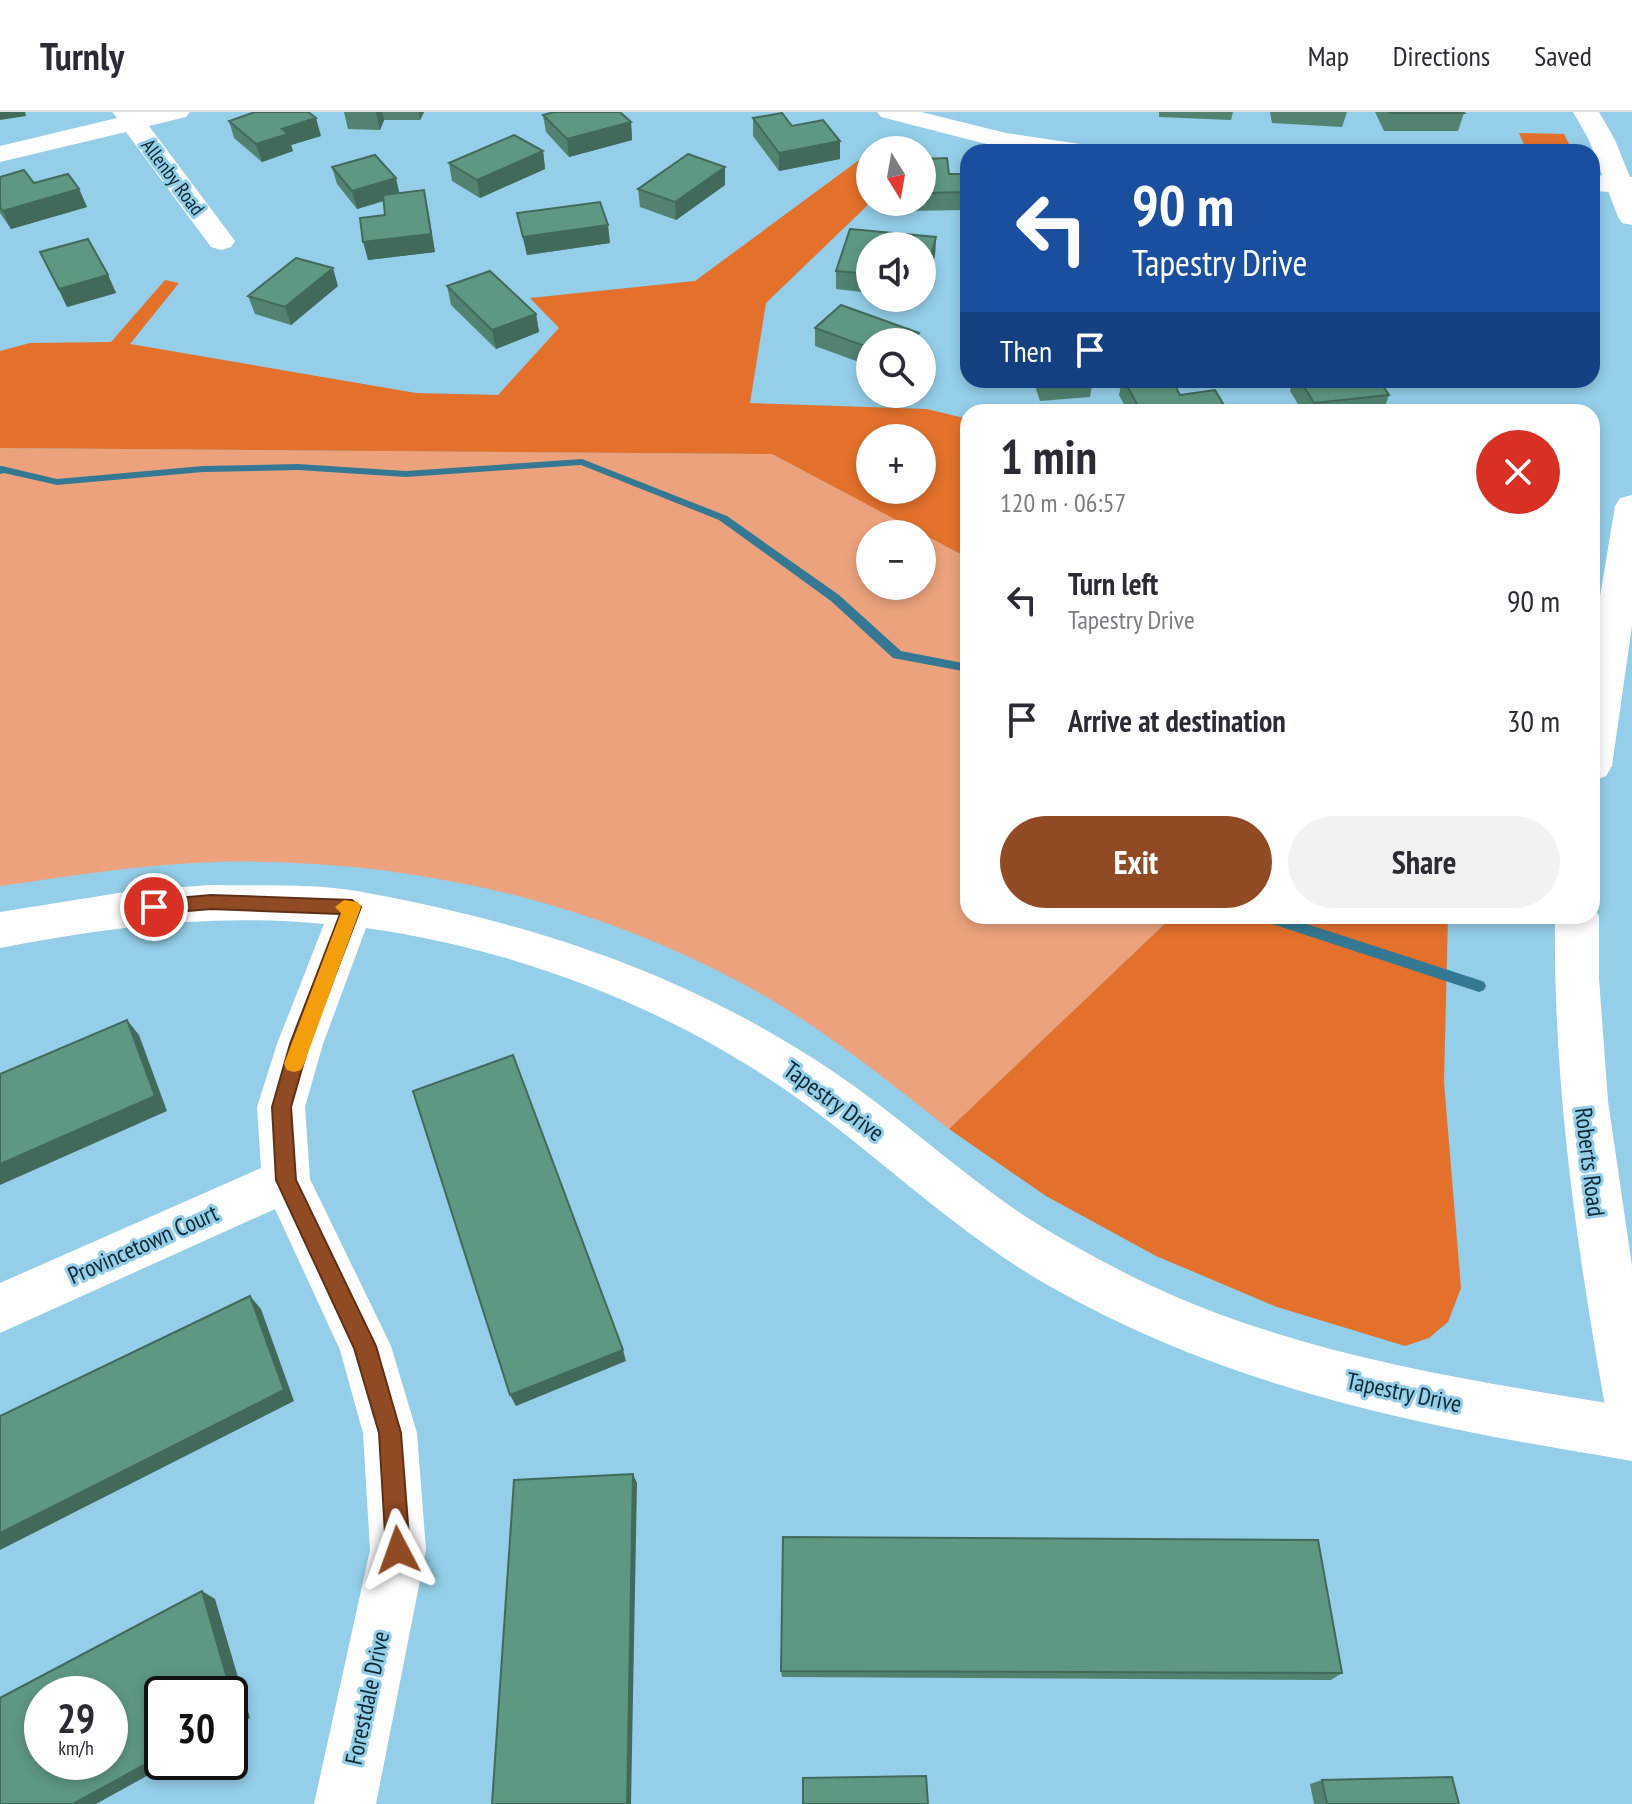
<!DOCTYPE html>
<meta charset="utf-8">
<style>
body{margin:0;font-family:"PT Sans Narrow",sans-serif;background:#f2f2f3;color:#2b2b33;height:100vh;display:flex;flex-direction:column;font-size:30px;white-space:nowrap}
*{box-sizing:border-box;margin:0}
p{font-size:26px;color:#7c7c81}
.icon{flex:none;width:44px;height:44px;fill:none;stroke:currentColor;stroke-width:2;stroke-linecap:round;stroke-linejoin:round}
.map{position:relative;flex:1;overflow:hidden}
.panel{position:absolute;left:960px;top:292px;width:640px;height:520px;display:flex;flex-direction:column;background:#fff;border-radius:24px;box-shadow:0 4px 12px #0003}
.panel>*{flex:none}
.hud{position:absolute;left:960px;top:32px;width:640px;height:244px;border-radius:24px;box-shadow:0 4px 12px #0003;background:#1a4fa0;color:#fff;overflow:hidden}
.needle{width:52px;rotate:169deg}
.tools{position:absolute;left:856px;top:24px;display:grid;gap:16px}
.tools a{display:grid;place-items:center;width:80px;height:80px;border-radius:50%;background:#fff;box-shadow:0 4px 12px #0003;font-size:40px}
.speed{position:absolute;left:24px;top:1564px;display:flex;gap:16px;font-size:40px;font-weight:700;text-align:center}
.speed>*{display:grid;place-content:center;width:104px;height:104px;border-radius:50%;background:#fff;box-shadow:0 4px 12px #0003;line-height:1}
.speed small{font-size:20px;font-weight:400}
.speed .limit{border:4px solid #111;border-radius:12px;background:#fff;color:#111}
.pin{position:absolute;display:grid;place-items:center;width:68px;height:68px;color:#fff;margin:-34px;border:4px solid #fff;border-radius:50%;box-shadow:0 2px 8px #0007}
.me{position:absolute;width:88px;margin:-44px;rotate:356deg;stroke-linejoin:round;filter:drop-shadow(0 0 6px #0008)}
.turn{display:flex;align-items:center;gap:28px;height:168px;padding:0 40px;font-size:36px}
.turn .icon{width:104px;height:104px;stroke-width:2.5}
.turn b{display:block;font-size:56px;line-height:68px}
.then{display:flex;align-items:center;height:76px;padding:0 40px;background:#0003;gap:16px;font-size:30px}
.round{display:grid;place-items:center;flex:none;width:84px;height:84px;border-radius:42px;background:#f2f2f3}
.overview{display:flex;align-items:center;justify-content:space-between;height:136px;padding:0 40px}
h1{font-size:48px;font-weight:600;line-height:60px}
.button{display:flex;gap:16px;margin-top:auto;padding:16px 40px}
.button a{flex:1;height:92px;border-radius:48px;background:#914b24;color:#fff;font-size:32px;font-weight:600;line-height:92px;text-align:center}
.button a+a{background:#f2f2f3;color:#2b2b33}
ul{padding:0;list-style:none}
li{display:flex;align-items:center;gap:24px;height:120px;padding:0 40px}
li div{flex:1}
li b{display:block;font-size:30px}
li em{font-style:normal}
header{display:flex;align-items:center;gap:48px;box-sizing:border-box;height:112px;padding:0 40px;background:#fff;border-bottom:2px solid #e1e1e2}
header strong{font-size:38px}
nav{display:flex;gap:44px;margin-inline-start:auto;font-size:28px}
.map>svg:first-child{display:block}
.green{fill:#eca37d;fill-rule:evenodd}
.forest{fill:#e3712c;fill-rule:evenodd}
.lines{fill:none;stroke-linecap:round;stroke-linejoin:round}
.stream{fill:#347893;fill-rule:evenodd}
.minor{fill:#fff;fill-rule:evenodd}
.secondary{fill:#fff;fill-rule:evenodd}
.wall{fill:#518370}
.shaded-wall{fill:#426a5b}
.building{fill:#5e9882;stroke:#426a5b;stroke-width:2;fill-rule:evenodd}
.route{fill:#914b24;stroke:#5e3117;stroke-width:2}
.slow{fill:#f59e0b}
.labels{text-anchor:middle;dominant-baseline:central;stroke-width:6;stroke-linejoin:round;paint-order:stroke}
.far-street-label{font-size:20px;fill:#0f2731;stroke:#94cee8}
.street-label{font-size:24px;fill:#0f2731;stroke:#94cee8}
</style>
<header>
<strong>Turnly</strong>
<nav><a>Map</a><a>Directions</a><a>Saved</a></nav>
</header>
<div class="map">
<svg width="1632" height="1692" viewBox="0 0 1632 1692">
<rect width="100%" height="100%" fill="#94cee8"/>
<path class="green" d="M0 336 772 342 968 446V804H1173L949 1017C889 970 829 921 763 883 598 789 406 745 216 750 144 752 72 764 0 774ZM870 422H922V474H870Z"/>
<path class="forest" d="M1519 21 1564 22 1573 40H1527Z
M870 40 871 90 766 191 750 291 927 297 968 307V446L772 342 0 336V239L30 231 111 230 165 168 179 171 130 232 416 281 498 283 559 216 530 186 695 169ZM922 326V378H870V326Z
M1173 804H1448L1444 970 1461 1176 1448 1210 1429 1226 1405 1234 1277 1195 1156 1144 1046 1084 949 1017Z"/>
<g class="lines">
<path class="stream" d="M582 347 727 404 839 483 901 539 968 552V560L893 546 831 489 719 408 581 353 406 365 298 358 203 360 57 373 4 361 0 362V354H2L57 367 203 354 298 352 406 359Z
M1258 804H1282L1479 868 1484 870 1486 874 1484 878 1479 880 1260 808Z"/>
<path class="minor" d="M112 0H190L186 5 149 14 235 129 231 135 221 138 211 135 126 20 0 50V34L117 6Z
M877 0H921L1006 21 1080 32 1089 34 1093 40 1006 37 881 5Z
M1592 63 1632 65V81L1592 79Z
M210 773C258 774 310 771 357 779 532 811 682 859 831 958 894 1000 949 1051 1010 1094 1049 1121 1090 1143 1131 1164 1288 1242 1461 1267 1632 1295V1349C1427 1315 1234 1279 1051 1175 961 1124 887 1052 804 991 676 898 522 838 366 816L323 932 305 995 310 1067 391 1234 417 1321 426 1438 376 1692H314L370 1438 363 1321 340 1238 275 1097 0 1221V1171L261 1056 257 995 277 932 324 812C214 801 108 815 0 836V800L131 779Z"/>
<path class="secondary" d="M1573 0H1599L1615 28 1632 70V113L1622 111 1618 105 1589 28Z
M1632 383V514L1612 654 1606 664 1592 669V533L1615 394 1620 386Z
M1592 792 1599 804V866L1608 989 1632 1154V1321L1613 1313 1605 1294C1576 1131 1553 970 1555 804H1592Z"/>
</g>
<path class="wall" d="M344 0H424L420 8H384L380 18 348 17Z
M1159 0H1233L1231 8 1159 5Z
M1270 0H1347L1342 15 1272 11Z
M1375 0H1463L1464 1 1458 19H1384Z
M543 3 631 10 632 28 569 45 546 20Z
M753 6 792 14 840 47 779 59 753 24Z
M229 9 321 24 291 33 293 39 262 50 234 26Z
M543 39 545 57 480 86 452 69 449 51Z
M922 47 949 62H968V98L906 99 905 90H922Z
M332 55 399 81 428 96 435 140 368 148 385 103 383 89 357 97 337 72Z
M0 65 34 71 79 77 87 95 11 117 0 101Z
M725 73 676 108 640 95 638 77Z
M517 101 610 131 527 143Z
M850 117 936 125 935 143 928 169H922V134H870V181L836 177V159Z
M40 140 108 163 116 181 67 195Z
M338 174 291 213 255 202 248 184Z
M447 174 536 202 539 220 496 237 451 193Z
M815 216 870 230V254L815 234Z
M1033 268H1093L1090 285 1040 289Z
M1122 268H1172L1180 283 1228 300H1128L1119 283Z
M1293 268H1379L1389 283 1383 300H1303L1290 279Z
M781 1559 1342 1561 1331 1568 782 1565Z
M1322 1668 1459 1692H1314L1310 1672Z"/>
<path class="shaded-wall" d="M0 0H25L26 4 0 8Z
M376 0H382L384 8 380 18Z
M419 0H424L420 8Z
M316 6 321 24 291 33 293 39 262 50 256 32 282 17Z
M631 10 632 28 569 45 567 27Z
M840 29V47L779 59V41Z
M543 39 545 57 480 86 477 68Z
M725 55V73L676 108 675 90Z
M396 66 400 84 357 97 352 79Z
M79 77 87 95 11 117 3 99Z
M424 78 435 140 368 148 363 130Z
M608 113 610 131 527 143 523 125Z
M936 125 935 143 928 169 929 151Z
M333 156 338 174 291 213 285 195Z
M108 163 116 181 67 195 59 177Z
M536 202 539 220 496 237 492 218Z
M919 221V230H910Z
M127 908 139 923 167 999 0 1073V1052Z
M250 1184 261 1197 294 1289 0 1438V1421Z
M623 1238 626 1249 516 1294 510 1283Z
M633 1362 637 1371 631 1692H627Z
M202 1479 215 1487 250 1606 230 1617V1605Z
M162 1643V1650H172L96 1692H73Z"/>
<path class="building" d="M255 0H308L316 6 282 17 288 22 256 32 229 9Z
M554 0H620L631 10 567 27 543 3Z
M1389 0H1463L1464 1H1390Z
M782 1 792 14 823 8 840 29 779 41 753 6Z
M514 23 543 39 477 68 449 51Z
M688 42 725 55 675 90 638 77Z
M375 43 396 66 352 79 332 55Z
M947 46 949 62H968V80L922 81V47Z
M24 58 34 71 68 62 79 77 3 99 0 95V65Z
M424 78 431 122 363 130 360 106 385 103 383 83Z
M600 90 608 113 523 125 517 101Z
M850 117 936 125 929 151 922 150V134H870V162L836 159Z
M88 127 108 163 59 177 40 140Z
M296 146 333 156 285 195 248 184Z
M490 159 536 202 492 218 447 174Z
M841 193 919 221 910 230H870V236L815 216Z
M1041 268H1075L1042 271Z
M1124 268H1172L1180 283 1215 278 1228 300H1141Z
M1300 268H1379L1389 283 1314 291Z
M127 908 155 984 0 1052V962Z
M513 943 623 1238 510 1283 413 979Z
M250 1184 284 1278 0 1421V1304Z
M633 1362 627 1692H492L514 1368Z
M783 1425 1318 1428 1342 1561 781 1559Z
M202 1479 237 1601 230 1605V1582H162V1643L73 1692H0V1586ZM42 1582H110V1650H42Z
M926 1664 928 1692H803V1666Z
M1452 1665 1459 1692H1327L1322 1668Z"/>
<path class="route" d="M211 783 352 788 361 795 309 932 291 995 296 1068 376 1234 401 1321 410 1438 406 1447 398 1450 389 1447 386 1438 379 1321 354 1236 276 1068 272 995 290 932 340 802 211 797 154 802 145 795 154 788Z"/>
<path class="slow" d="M344 788 358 790 361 795 304 952 301 958 294 960 287 958 284 952 341 801 335 795Z"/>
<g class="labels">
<g class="far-street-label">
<text transform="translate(173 65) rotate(53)">Allenby Road</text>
</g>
<g class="street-label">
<text transform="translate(834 989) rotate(36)">Tapestry Drive</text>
<text transform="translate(1590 1050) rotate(83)">Roberts Road</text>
<text transform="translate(143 1132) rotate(-24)">Provincetown Court</text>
<text transform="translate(1404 1280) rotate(12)">Tapestry Drive</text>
<text transform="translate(367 1586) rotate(-78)">Forestdale Drive</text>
</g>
</g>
</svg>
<div class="tools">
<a><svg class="needle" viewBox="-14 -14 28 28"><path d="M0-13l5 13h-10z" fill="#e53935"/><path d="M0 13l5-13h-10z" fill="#7c7c81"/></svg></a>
<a><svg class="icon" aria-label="sound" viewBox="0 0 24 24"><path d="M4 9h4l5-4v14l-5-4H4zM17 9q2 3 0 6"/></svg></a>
<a><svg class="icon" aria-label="search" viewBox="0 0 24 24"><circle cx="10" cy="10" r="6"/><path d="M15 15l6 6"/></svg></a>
<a>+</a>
<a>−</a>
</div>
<div class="speed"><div>29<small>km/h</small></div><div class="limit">30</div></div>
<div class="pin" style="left:154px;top:795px;background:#d93025"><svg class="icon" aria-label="arrive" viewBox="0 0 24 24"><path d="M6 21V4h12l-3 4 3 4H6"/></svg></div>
<svg class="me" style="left:398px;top:1438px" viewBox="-20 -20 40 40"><path d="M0-17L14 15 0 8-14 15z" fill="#914b24" stroke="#fff" stroke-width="4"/></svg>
<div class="hud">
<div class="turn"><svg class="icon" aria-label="left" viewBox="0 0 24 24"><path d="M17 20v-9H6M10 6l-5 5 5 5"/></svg><div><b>90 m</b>Tapestry Drive</div></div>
<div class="then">Then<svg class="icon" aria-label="arrive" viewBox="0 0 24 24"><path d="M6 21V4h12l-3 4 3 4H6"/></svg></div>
</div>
<section class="panel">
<div class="overview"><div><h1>1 min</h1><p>120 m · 06:57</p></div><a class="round" style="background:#d93025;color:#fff"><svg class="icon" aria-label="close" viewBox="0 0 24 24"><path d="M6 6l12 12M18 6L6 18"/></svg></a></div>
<ul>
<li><svg class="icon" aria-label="left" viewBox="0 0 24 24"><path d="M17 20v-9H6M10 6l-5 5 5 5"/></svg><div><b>Turn left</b><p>Tapestry Drive</p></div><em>90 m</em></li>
<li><svg class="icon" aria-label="arrive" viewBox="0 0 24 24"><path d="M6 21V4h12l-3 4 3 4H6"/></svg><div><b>Arrive at destination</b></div><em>30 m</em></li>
</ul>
<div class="button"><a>Exit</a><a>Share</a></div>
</section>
</div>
